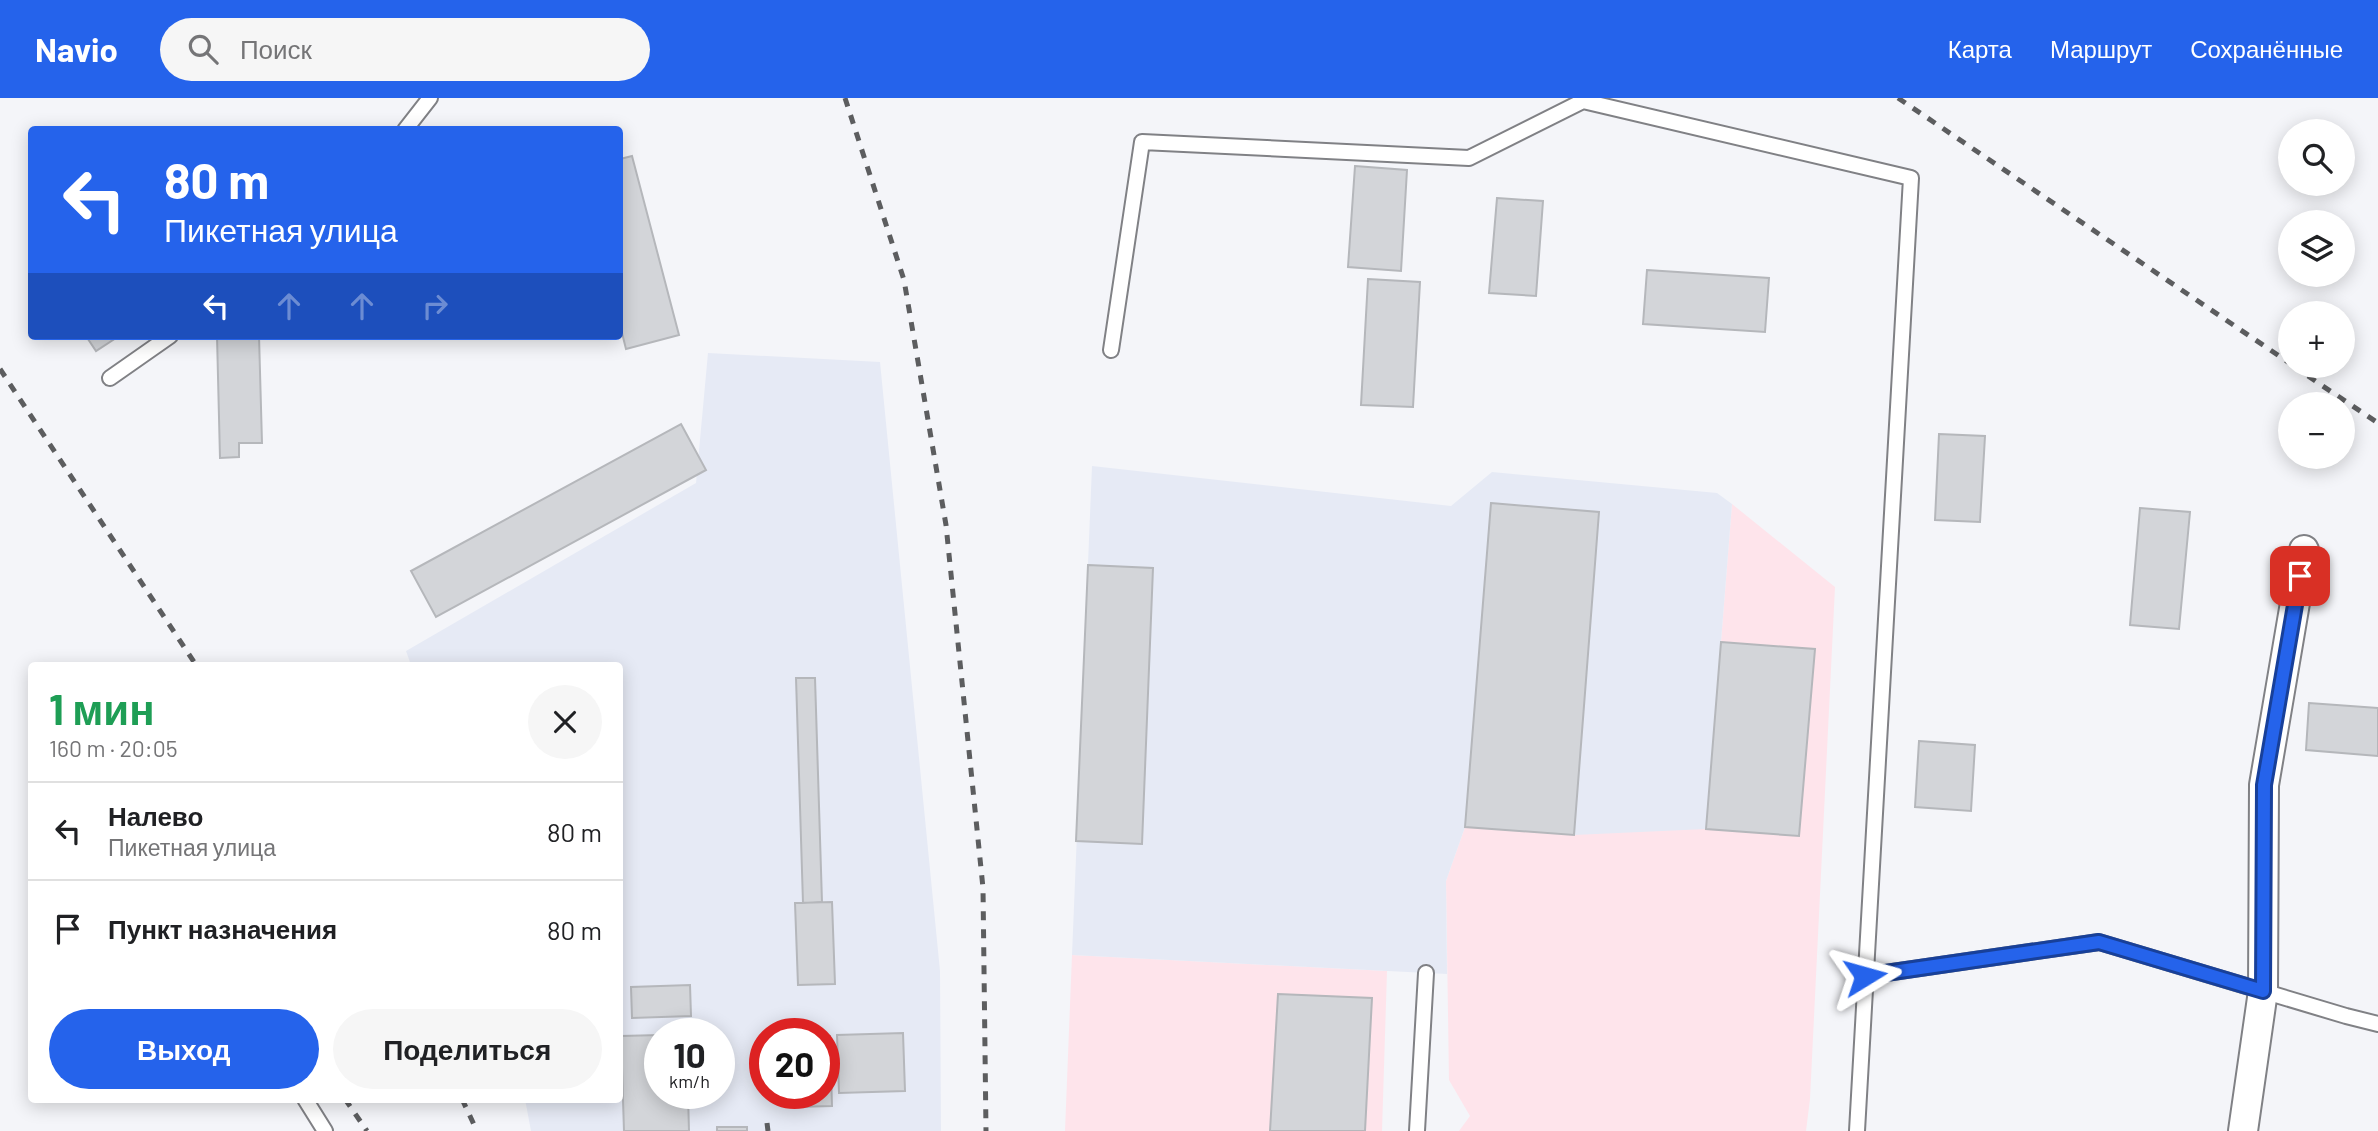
<!DOCTYPE html>
<html lang="ru">
<meta charset="utf-8">
<style>
body{margin:0;font-family:Barlow,sans-serif;background:#f6f6f6;color:#202124;height:100vh;display:flex;flex-direction:column;font-size:26px;white-space:nowrap}
*{box-sizing:border-box;margin:0}
p{font-size:23px;color:#757577}
.icon{flex:none;width:38px;height:38px;fill:none;stroke:currentColor;stroke-width:2;stroke-linecap:round;stroke-linejoin:round}
.map{position:relative;flex:1;overflow:hidden}
.side{position:absolute;left:28px;top:564px;width:595px;height:441px;display:flex;flex-direction:column;background:#fff;border-radius:7px;box-shadow:0 4px 18px #0003}
.side>*{flex:none}
.top-card{position:absolute;left:28px;top:28px;width:595px;height:214px;border-radius:7px;box-shadow:0 4px 18px #0003;background:#2563eb;color:#fff;overflow:hidden}
.controls{position:absolute;left:2278px;top:21px;display:grid;gap:14px}
.controls a{display:grid;place-items:center;width:77px;height:77px;border-radius:50%;background:#fff;box-shadow:0 4px 18px #0003;font-size:35px}
.speed{position:absolute;left:644px;top:920px;display:flex;gap:14px;font-size:35px;font-weight:700;text-align:center}
.speed>*{display:grid;place-content:center;width:91px;height:91px;border-radius:50%;background:#fff;box-shadow:0 4px 18px #0003;line-height:1}
.speed small{font-size:18px;font-weight:400}
.speed .limit{border:10px solid #d22;background:#fff;color:#111}
.pin{position:absolute;display:grid;place-items:center;width:60px;height:60px;color:#fff;margin:-30px;border-radius:14px;box-shadow:0 4px 10px #0006}
.me{position:absolute;width:77px;margin:-38px;rotate:82deg;stroke-linejoin:round;filter:drop-shadow(0 0 5px #0008)}
.turn{display:flex;align-items:center;gap:24px;height:147px;padding:0 21px;font-size:32px}
.turn .icon{width:91px;height:91px;stroke-width:2.5}
.turn b{display:block;font-size:49px;line-height:60px}
.lanes{display:flex;align-items:center;height:66px;padding:0 21px;background:#0003;justify-content:center;gap:35px;direction:ltr}
.lanes .off{opacity:.35}
.round{display:grid;place-items:center;flex:none;width:74px;height:74px;border-radius:37px;background:#f6f6f6}
.head{display:flex;align-items:center;justify-content:space-between;height:119px;padding:0 21px}
h1{font-size:42px;font-weight:700;line-height:52px;color:#1e9e55}
.action{display:flex;gap:14px;margin-top:auto;padding:14px 21px}
.action a{flex:1;height:80px;border-radius:42px;background:#2563eb;color:#fff;font-size:28px;font-weight:700;line-height:80px;text-align:center}
.action a+a{background:#f6f6f6;color:#202124}
ul{padding:0;list-style:none}
li{display:flex;align-items:center;gap:21px;height:98px;padding:0 21px;border-top:2px solid #e0e0e0}
li div{flex:1}
li b{display:block;font-size:26px}
li em{font-style:normal}
header{display:flex;align-items:center;gap:42px;box-sizing:border-box;height:98px;padding:0 35px;background:#2563eb;color:#fff}
header strong{font-size:33px}
nav{display:flex;gap:38px;margin-inline-start:auto;font-size:24px}
.search{width:490px;height:63px;background:#f6f6f6;display:flex;align-items:center;gap:18px;box-sizing:border-box;padding:0 24px;border-radius:38px;color:#757577;font-size:26px}
.map>svg:first-child{display:block}
.commercial{fill:#fee4eb}
.built{fill:#e6eaf5;fill-rule:evenodd}
.building{fill:#d3d5d9;stroke:#b5b7bb;stroke-width:2}
.lines{fill:none;stroke-linecap:round;stroke-linejoin:round}
.service-casing{stroke:#808185;stroke-width:18}
.minor-casing{stroke:#808185;stroke-width:32}
.service{stroke:#fff;stroke-width:14}
.minor{stroke:#fff;stroke-width:28}
.rail{stroke:#5c5d5f;stroke-width:5;stroke-dasharray:9 9;stroke-linecap:butt}
.route-casing{stroke:#184099;stroke-width:18}
.route{stroke:#2563eb;stroke-width:12}
</style>
<header>
<strong>Navio</strong>
<div class="search"><svg class="icon" aria-label="search" viewBox="0 0 24 24"><circle cx="10" cy="10" r="6"/><path d="M15 15l6 6"/></svg>Поиск</div>
<nav><a>Карта</a><a>Маршрут</a><a>Сохранённые</a></nav>
</header>
<div class="map">
<svg width="2378" height="1033" viewBox="0 0 2378 1033">
<rect width="100%" height="100%" fill="#f4f5f9"/>
<path class="commercial" d="M1732 406 1835 489 1810 1001 1806 1033H1459L1470 1018 1449 982 1446 783 1465 729 1706 731Z
M1072 857 1387 873 1382 1033H1065Z"/>
<path class="built" d="M708 255 880 264 940 873 941 1033H531L525 1001H620V567H411L406 553 696 385ZM660 936H719V996H660ZM765 936H824V996H765Z
M1092 368 1451 408 1492 374 1717 395 1732 406 1706 731 1574 737 1465 729 1446 783 1447 876 1072 857Z"/>
<path class="building" d="M632 58 679 237 626 251 620 227V61Z
M1355 68 1407 72 1401 173 1348 169Z
M1497 100 1543 103 1536 198 1489 195Z
M1647 172 1769 180 1765 234 1643 226Z
M1368 181 1420 184 1413 309 1361 307Z
M86 238H119L96 253Z
M217 238H259L262 345H239V359L220 360Z
M681 326 706 372 436 519 411 473Z
M1939 336 1985 338 1980 424 1935 422Z
M1491 405 1599 414 1574 737 1465 729Z
M2140 410 2190 414 2179 531 2130 527Z
M1088 467 1153 470 1142 746 1076 743Z
M1721 544 1815 551 1799 738 1706 731Z
M796 580H815L822 804 803 805Z
M2309 605 2378 610V658L2306 652Z
M1919 643 1975 647 1971 713 1915 709Z
M832 804 835 886 798 887 795 805Z
M690 887 691 918 632 920 631 889Z
M1278 896 1372 900 1365 1033H1270Z
M903 935 905 993 839 995 837 937Z
M660 937V996H688L689 1033H624L621 938Z
M824 938H830L832 1008 794 1009 793 996H824Z
M717 1029H747V1033H717Z"/>
<g class="lines">
<defs>
<path id="service" d="M405 32 430 0
M1111 252 1142 44 1469 60 1583 3 1911 80 1857 1033
M110 280 170 238
M1865 878 2099 844 2346 918 2378 926
M305 1001 325 1033
M1417 1033 1426 875"/>
<path id="minor" d="M2243 1033 2263 893 2264 687 2304 452"/>
</defs>
<use href="#service" class="service-casing"/>
<use href="#minor" class="minor-casing"/>
<use href="#service" class="service"/>
<use href="#minor" class="minor"/>
<path class="rail" d="M845 0 904 182 946 427 983 790 986 1033
M1898 0 2291 266
M2293 268 2378 325
M0 271 196 567
M345 1001 367 1033
M462 1001 477 1033
M767 1025 768 1033"/>
</g>
<g class="lines">
<defs>
<path id="route" d="M1865 878 2099 844 2263 893 2264 687 2300 478"/>
</defs>
<use href="#route" class="route-casing"/>
<use href="#route" class="route"/>
</g>
</svg>
<div class="controls">
<a><svg class="icon" aria-label="search" viewBox="0 0 24 24"><circle cx="10" cy="10" r="6"/><path d="M15 15l6 6"/></svg></a>
<a><svg class="icon" aria-label="layers" viewBox="0 0 24 24"><path d="M12 4l9 5-9 5-9-5zM3 14l9 5 9-5"/></svg></a>
<a>+</a>
<a>−</a>
</div>
<div class="speed"><div>10<small>km/h</small></div><div class="limit">20</div></div>
<div class="pin" style="left:2300px;top:478px;background:#d93025"><svg class="icon" aria-label="arrive" viewBox="0 0 24 24"><path d="M6 21V4h12l-3 4 3 4H6"/></svg></div>
<svg class="me" style="left:1865px;top:878px" viewBox="-20 -20 40 40"><path d="M0-17L14 15 0 8-14 15z" fill="#2563eb" stroke="#fff" stroke-width="4"/></svg>
<div class="top-card">
<div class="turn"><svg class="icon" aria-label="left" viewBox="0 0 24 24"><path d="M17 20v-9H6M10 6l-5 5 5 5"/></svg><div><b>80 m</b>Пикетная улица</div></div>
<div class="lanes"><svg class="icon" aria-label="left" viewBox="0 0 24 24"><path d="M17 20v-9H6M10 6l-5 5 5 5"/></svg><svg class="icon off" aria-label="ahead" viewBox="0 0 24 24"><path d="M12 20V5M6 11l6-6 6 6"/></svg><svg class="icon off" aria-label="ahead" viewBox="0 0 24 24"><path d="M12 20V5M6 11l6-6 6 6"/></svg><svg class="icon off" aria-label="right" viewBox="0 0 24 24"><path d="M7 20v-9h11M14 6l5 5-5 5"/></svg></div>
</div>
<section class="side">
<div class="head"><div><h1>1 мин</h1><p>160 m · 20:05</p></div><a class="round"><svg class="icon" aria-label="close" viewBox="0 0 24 24"><path d="M6 6l12 12M18 6L6 18"/></svg></a></div>
<ul>
<li><svg class="icon" aria-label="left" viewBox="0 0 24 24"><path d="M17 20v-9H6M10 6l-5 5 5 5"/></svg><div><b>Налево</b><p>Пикетная улица</p></div><em>80 m</em></li>
<li><svg class="icon" aria-label="arrive" viewBox="0 0 24 24"><path d="M6 21V4h12l-3 4 3 4H6"/></svg><div><b>Пункт назначения</b></div><em>80 m</em></li>
</ul>
<div class="action"><a>Выход</a><a>Поделиться</a></div>
</section>
</div>
